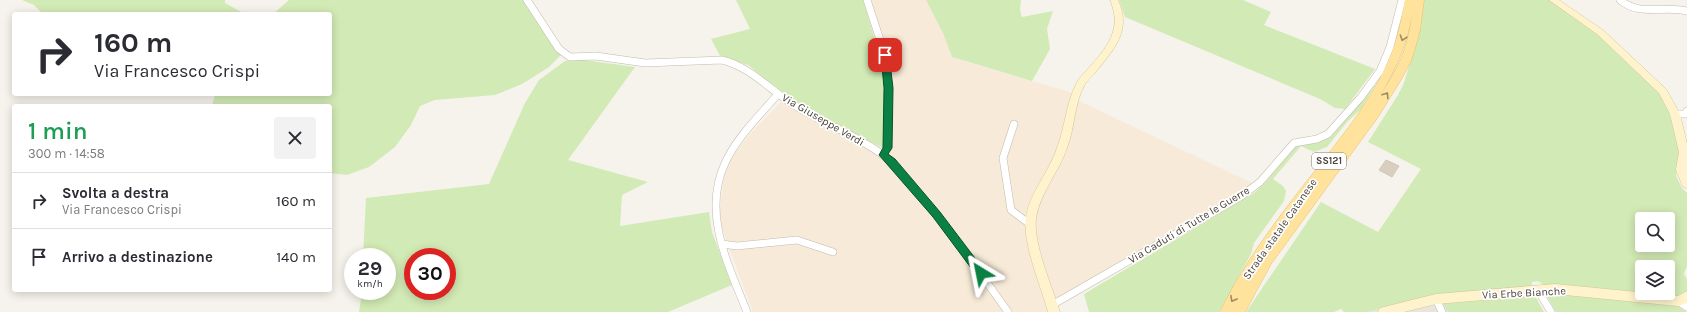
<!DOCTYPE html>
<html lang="it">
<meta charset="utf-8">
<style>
body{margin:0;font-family:Karla,sans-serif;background:#f2f2f3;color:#2b2b33;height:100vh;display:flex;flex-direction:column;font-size:15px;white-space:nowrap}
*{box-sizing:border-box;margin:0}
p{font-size:13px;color:#7c7c81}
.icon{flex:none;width:22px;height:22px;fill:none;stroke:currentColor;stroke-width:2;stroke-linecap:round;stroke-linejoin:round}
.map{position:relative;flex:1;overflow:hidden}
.sheet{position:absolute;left:12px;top:104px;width:320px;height:188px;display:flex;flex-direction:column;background:#fff;border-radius:4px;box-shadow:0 2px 10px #0003}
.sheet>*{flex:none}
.guide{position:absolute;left:12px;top:12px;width:320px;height:84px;border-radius:4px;box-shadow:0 2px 10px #0003;background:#fff;color:#2b2b33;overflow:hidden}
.tools{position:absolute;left:1635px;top:212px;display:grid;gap:8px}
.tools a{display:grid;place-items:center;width:40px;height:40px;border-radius:4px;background:#fff;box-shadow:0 2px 10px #0003;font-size:20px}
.speed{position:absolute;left:344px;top:248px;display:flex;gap:8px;font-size:20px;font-weight:700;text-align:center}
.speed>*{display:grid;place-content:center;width:52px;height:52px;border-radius:50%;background:#fff;box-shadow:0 2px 10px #0003;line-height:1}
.speed small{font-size:10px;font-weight:400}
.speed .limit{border:6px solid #d22;background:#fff;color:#111}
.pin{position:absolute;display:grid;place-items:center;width:34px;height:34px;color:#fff;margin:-17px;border-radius:8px;box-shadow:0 2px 6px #0006}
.me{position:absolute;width:44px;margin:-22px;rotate:325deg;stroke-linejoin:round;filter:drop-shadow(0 0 3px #0008)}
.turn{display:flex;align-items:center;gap:14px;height:84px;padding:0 16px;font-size:18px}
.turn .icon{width:52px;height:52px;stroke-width:2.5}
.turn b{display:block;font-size:28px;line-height:34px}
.round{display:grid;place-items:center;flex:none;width:42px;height:42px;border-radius:4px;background:#f2f2f3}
.headline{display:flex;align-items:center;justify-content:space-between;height:68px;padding:0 16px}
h1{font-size:24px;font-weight:600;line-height:30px;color:#1e9e55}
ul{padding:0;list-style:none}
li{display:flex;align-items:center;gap:12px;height:56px;padding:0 16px;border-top:1px solid #e1e1e2}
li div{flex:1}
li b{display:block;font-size:15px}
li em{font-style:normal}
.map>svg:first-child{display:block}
.residential{fill:#eae5da}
.commercial{fill:#f7ead8}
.green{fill:#d2eab5;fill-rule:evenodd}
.building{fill:#d8cfc1;stroke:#d3c7b4}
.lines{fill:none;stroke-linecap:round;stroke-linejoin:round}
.street-casing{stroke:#c2bbae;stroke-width:8}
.secondary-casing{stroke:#d6c79b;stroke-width:1}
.primary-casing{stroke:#e6c16a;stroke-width:1}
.street{stroke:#fff;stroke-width:7}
.secondary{fill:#fff3cd;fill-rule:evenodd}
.primary{fill:#ffe39c;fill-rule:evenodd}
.oneway{stroke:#9c8c66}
.route{fill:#0b8043;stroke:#07532c}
.labels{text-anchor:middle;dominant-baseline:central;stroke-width:3.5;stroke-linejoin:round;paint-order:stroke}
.shield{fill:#fff;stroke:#817c74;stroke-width:1}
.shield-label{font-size:10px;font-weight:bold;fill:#4b4439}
.street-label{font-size:11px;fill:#4b4439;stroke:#fff}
</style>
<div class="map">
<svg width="1687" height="312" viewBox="0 0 1687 312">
<rect width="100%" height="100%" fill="#f6f3ec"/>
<path class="residential" d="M1427 297 1444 303 1448 312H1368Z"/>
<path class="commercial" d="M863 0H926L943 33 952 57 973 64 1070 92 1079 101 1252 183 1241 193 1047 304 1048 312H753L720 223V207L724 177 731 158 749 135 787 96 821 118 882 148 883 67Z"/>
<path class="green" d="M22 0H225V3L245 14H43L34 5Z
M289 0H523L561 55 549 67 522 84 495 95 435 100 420 106 411 125 395 147 369 167 347 175 330 173V106H212L215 94H330V14H273Z
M736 0H863L883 67V148L821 118 787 96 748 65 720 56 711 39 750 29Z
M926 0H1021L1020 10 1022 17 1053 11 1047 29 1050 49 1032 81 952 57 943 33Z
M1119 0H1243L1271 12 1264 25 1375 69 1345 109 1335 108 1320 99 1125 17Z
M1423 0H1549L1597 32 1664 97 1671 119 1674 125 1680 151 1676 176 1682 188 1687 193V266L1684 274 1687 279V291L1679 296 1670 297 1546 286 1538 281 1532 282 1531 287 1427 297 1368 312H1344L1341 309 1334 312H1246L1321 202 1378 232 1421 169 1368 142 1398 95 1404 83 1418 35ZM1642 219H1668V245H1642ZM1642 267H1668V293H1642Z
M577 59 635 67 568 160 648 182 622 195 620 226 709 212 712 232 732 285 668 312H359L362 291H387V257H363L366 198 489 184 525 103 539 80 565 61ZM413 257H447V291H413Z
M1376 84 1361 109 1347 122 1327 147 1314 152 1301 146 1273 179 1283 186 1286 191 1284 201 1254 243 1251 254 1245 265 1219 312H1089L1084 294 1254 193 1265 183 1294 147C1305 140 1320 142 1332 136Z
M1545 293 1675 304 1687 312H1556Z
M1534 294 1544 312H1448L1443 303Z"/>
<path class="building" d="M1386 160 1399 166 1392 177 1379 170Z"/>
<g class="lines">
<defs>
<path id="street" d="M527 0 559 49 570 57 596 56 645 63 722 60C750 67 768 88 791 103 821 123 855 134 883 155 897 166 907 180 918 193 950 231 979 271 1008 312
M867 0 885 55 889 89 887 148 883 155
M1620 0C1640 17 1664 5 1687 11
M1675 114H1685L1687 111
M1014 124 1003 158 1011 210 1031 225
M722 244 737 246 797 240 833 252
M1538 290 1551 312
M1436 299 1442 312
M1678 301 1687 307
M1052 305 1240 197 1260 182 1294 143 1317 139 1328 134 1361 97 1380 71 1390 47 1402 0
M747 312C728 264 701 212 726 161 738 136 760 115 778 94"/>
<path id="secondary" d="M1110 0H1118C1132 31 1114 49 1095 73 1092 76 1088 80 1085 84 1074 103 1075 128 1067 148 1059 172 1040 193 1036 218 1033 244 1052 286 1060 312H1048C1041 286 1022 243 1026 217 1030 192 1049 172 1057 148 1065 127 1066 104 1076 84 1079 78 1083 74 1087 70 1107 47 1123 30 1110 0Z
M1549 0H1559L1603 30 1666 89 1680 114 1687 144V188L1683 187 1676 170 1679 152 1670 114 1659 93 1597 34Z
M1555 284 1678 296 1687 291V303L1678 306 1555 294 1436 304 1404 312H1378L1380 308 1436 294Z"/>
<path id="primary" d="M1405 0H1424L1420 30 1416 45 1411 61 1402 78 1378 117 1271 264 1245 312H1220C1246 258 1285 209 1322 162 1346 131 1371 100 1387 64 1397 43 1401 22 1405 0ZM1412 15C1408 49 1398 69 1379 97 1395 71 1407 44 1412 15Z"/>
</defs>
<use href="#street" class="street-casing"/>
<use href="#secondary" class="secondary-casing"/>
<use href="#primary" class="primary-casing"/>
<use href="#street" class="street"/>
<use href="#secondary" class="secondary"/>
<use href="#primary" class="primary"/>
</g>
<defs><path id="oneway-chevron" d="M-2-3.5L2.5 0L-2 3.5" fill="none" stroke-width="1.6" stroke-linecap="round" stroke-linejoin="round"/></defs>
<g class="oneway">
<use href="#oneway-chevron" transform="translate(1403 38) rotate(108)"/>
<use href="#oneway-chevron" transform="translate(1386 95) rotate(-57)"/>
<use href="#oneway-chevron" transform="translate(1233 299) rotate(119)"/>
</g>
<path class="route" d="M885 52 889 55 893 88 892 148 888 154 895 159 940 212 984 270 986 273 984 276 981 278 977 276 933 217 879 155 883 148 884 88 881 55Z"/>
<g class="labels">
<rect class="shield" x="1312" y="153" width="34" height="16" rx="3"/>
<g class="shield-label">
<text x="1329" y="161">SS121</text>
</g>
<g class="street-label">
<text transform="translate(823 120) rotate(30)">Via Giuseppe Verdi</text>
<text transform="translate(1189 225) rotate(-31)">Via Caduti di Tutte le Guerre</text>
<text transform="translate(1280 229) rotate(-55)">Strada statale Catanese</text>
<text transform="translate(1524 293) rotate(-3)">Via Erbe Bianche</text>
</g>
</g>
</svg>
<div class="tools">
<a><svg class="icon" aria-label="search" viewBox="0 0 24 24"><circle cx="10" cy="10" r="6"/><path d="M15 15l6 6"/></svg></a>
<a><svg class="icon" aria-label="layers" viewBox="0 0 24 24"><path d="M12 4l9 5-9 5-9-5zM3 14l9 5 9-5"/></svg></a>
</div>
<div class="speed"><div>29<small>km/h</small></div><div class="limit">30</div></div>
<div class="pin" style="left:885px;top:55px;background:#d93025"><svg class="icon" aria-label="arrive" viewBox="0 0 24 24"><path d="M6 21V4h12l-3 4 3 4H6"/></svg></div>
<svg class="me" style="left:981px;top:273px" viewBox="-20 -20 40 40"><path d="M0-17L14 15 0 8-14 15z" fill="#0b8043" stroke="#fff" stroke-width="4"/></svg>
<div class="guide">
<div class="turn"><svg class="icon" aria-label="right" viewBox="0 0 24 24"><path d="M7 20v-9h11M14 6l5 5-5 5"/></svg><div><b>160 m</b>Via Francesco Crispi</div></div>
</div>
<section class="sheet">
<div class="headline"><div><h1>1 min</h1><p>300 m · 14:58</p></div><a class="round"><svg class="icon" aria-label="close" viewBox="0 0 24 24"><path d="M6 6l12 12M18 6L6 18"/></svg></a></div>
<ul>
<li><svg class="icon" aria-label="right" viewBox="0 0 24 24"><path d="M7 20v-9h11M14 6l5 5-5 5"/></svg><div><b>Svolta a destra</b><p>Via Francesco Crispi</p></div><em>160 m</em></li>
<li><svg class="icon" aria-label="arrive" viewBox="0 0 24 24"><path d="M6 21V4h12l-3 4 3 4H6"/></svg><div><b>Arrivo a destinazione</b></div><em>140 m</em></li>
</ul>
</section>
</div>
